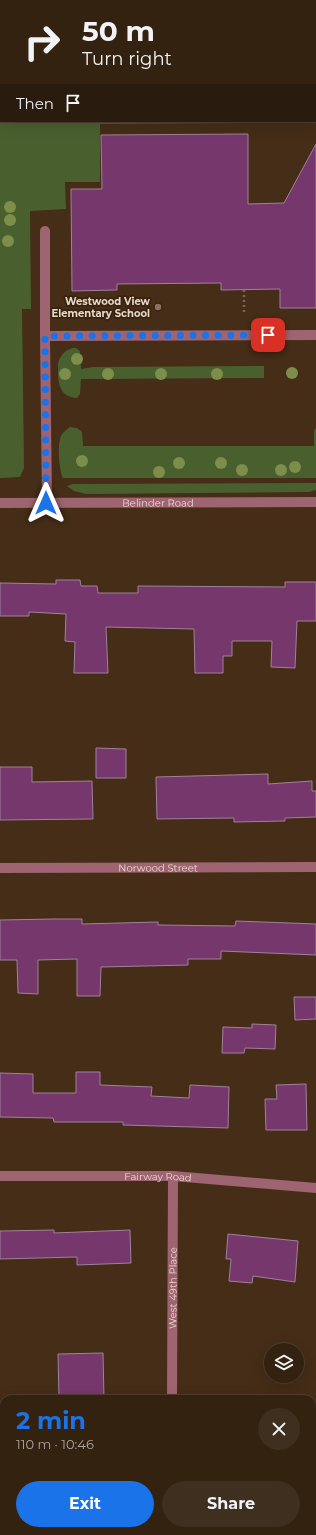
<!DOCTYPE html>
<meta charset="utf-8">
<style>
body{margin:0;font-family:Montserrat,sans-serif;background:#3f2f1f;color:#f1f3f6;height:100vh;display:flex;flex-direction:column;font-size:15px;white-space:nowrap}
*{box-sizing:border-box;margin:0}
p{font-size:13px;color:#a9a49f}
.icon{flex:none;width:22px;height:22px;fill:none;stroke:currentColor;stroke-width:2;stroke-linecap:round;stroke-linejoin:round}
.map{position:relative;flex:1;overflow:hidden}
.panel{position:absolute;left:0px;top:1395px;width:316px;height:140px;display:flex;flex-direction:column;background:#342211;border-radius:12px 12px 0 0;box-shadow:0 4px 16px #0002,0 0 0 1px #4e3f31}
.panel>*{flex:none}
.top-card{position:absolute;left:0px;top:0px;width:316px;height:122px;box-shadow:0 4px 16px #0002,0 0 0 1px #4e3f31;background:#342211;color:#f1f3f6;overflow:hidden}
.buttons{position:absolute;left:264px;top:1343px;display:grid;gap:8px}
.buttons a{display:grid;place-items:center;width:40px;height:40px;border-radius:50%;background:#342211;box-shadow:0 4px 16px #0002,0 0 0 1px #4e3f31;font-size:20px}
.pin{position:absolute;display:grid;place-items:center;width:34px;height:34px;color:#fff;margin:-17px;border-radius:8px;box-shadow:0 2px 6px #0006}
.me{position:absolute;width:44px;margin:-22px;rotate:0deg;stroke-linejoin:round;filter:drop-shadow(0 0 3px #0008)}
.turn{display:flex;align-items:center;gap:14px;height:84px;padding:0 16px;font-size:18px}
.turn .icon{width:52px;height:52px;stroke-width:2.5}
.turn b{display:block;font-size:28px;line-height:34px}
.then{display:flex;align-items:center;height:38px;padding:0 16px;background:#0003;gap:8px;font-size:15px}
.round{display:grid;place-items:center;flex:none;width:42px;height:42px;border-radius:21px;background:#3f2f1f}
.headline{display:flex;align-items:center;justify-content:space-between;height:68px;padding:0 16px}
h1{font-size:24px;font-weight:700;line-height:30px;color:#1a73e8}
.primary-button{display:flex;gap:8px;margin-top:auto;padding:8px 16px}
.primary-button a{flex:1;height:46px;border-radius:24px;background:#1a73e8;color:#fff;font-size:16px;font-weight:700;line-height:46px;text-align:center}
.primary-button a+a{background:#3f2f1f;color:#f1f3f6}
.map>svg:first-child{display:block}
.green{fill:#49602e}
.building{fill:#76376d;stroke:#9f8299}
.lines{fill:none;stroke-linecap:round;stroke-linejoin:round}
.path{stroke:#7c6754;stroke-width:2.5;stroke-dasharray:2 3;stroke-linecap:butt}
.minor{stroke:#9f6471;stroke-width:10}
.tree{fill:#7d8d4a}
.route{stroke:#1a73e8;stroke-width:7;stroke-dasharray:0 12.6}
.education-dot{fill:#8d6e63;stroke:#3a230d;stroke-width:1.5}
.labels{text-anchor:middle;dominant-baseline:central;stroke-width:3.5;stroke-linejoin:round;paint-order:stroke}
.poi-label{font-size:10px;font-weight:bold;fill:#e8d9cc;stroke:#3a230d;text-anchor:end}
.street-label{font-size:10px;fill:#e8d9cc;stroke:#3a230d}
</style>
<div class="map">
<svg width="316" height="1535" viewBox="0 0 316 1535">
<rect width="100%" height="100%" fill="#452d17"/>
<path class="green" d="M0 0H19L1 1V121H255V123L100 124V182H65L66 209 30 211 31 309H22L24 468 20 477 0 478Z
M26 0H231V1H26Z
M72 348H76L80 351 81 369 93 367 264 366V378L81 379 80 394 77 398C60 397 58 384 58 370 58 364 58 360 62 355 65 351 68 350 72 348Z
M70 427 77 428 82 432 83 446H314V431L316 428V478H63C59 470 57 445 61 436 63 432 66 430 70 427Z
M316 483V490L309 492 86 494 74 491 67 486 73 484Z"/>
<path class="building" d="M248 134V204L284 203 316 144V308H280V289L221 290V283L117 284V290L72 291 71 189H102L101 135Z
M56 580H80L81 586H97L98 593H138V586L285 587V582H316V621H297L295 668 271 667 272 641H232V656H223V673H195L194 629 106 627 108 673H74L75 642 65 641 66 614 29 612V616H0V583L56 584Z
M96 748 126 749V778H96Z
M0 767H32V782L92 781 93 819 0 820Z
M268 774V784L312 781V791H316V817L285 818V821L234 822V818L157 819 156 777Z
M54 919H82V924L158 922V925L235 926 236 921 316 924V955L221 951V959H188V965L101 967 100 996H77V959L38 960V994L18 993 17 960H0V920Z
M294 997H316V1019L295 1020Z
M252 1024 276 1025 275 1049 245 1048 244 1053H222L223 1027 252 1028Z
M76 1072H100V1085L152 1087 151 1096 189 1098 190 1085 229 1087 228 1128 123 1125V1122H54L53 1118 0 1117V1073L33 1074V1093H76Z
M306 1084 307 1130H266L265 1099H277L276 1085Z
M54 1230V1233L130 1230 131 1263 77 1265V1257L0 1259V1231Z
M228 1234 298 1241 295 1282 253 1276 252 1283 229 1281 231 1259H226Z
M103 1353 104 1399H59L58 1354Z"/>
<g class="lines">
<path class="path" d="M244 290V313"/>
<g class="minor">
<path d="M45 231V336"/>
<path id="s1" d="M0 503 316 502"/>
<path d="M47 503 45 336 316 335"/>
<path id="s2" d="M0 868 316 867"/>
<path id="s3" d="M0 1176H173L316 1188"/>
<path id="s4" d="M172 1399 173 1176"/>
<path d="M171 1535V1531"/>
</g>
</g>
<g class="tree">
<circle cx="10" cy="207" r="6"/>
<circle cx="10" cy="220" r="6"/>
<circle cx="8" cy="241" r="6"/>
<circle cx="77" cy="359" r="6"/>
<circle cx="292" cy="373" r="6"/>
<circle cx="65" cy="374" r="6"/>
<circle cx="108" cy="374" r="6"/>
<circle cx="161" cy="374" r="6"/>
<circle cx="217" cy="374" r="6"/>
<circle cx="82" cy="461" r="6"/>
<circle cx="179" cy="463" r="6"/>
<circle cx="221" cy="463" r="6"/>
<circle cx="295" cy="467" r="6"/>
<circle cx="242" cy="470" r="6"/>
<circle cx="281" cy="470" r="6"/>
<circle cx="159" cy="472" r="6"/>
</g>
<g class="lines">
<path class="route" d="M46 503 45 336 268 335"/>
</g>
<circle class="education-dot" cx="158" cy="307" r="4"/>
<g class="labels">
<g class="poi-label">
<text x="150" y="301">Westwood View<tspan x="150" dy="12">Elementary School</tspan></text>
</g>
<g class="street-label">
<text stroke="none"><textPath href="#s1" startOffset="158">Belinder Road</textPath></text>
<text stroke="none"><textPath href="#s2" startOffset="158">Norwood Street</textPath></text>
<text stroke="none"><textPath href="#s3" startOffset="158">Fairway Road</textPath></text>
<text stroke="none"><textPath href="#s4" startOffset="111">West 49th Place</textPath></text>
</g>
</g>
</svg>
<div class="buttons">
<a><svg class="icon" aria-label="layers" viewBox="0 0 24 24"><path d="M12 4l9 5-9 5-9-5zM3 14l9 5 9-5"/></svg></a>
</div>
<div class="pin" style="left:268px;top:335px;background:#d93025"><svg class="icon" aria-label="arrive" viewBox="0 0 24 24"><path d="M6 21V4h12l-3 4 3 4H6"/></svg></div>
<svg class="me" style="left:46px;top:503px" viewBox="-20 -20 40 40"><path d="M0-17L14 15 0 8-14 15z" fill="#1a73e8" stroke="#fff" stroke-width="4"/></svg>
<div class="top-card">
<div class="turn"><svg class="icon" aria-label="right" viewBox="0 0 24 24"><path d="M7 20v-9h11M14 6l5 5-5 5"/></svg><div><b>50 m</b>Turn right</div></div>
<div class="then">Then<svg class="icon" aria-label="arrive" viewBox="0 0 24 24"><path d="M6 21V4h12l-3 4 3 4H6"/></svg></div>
</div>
<section class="panel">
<div class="headline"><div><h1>2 min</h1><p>110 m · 10:46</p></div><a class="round"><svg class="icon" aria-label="close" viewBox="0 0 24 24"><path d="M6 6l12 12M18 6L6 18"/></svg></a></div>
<div class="primary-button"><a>Exit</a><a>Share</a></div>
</section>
</div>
